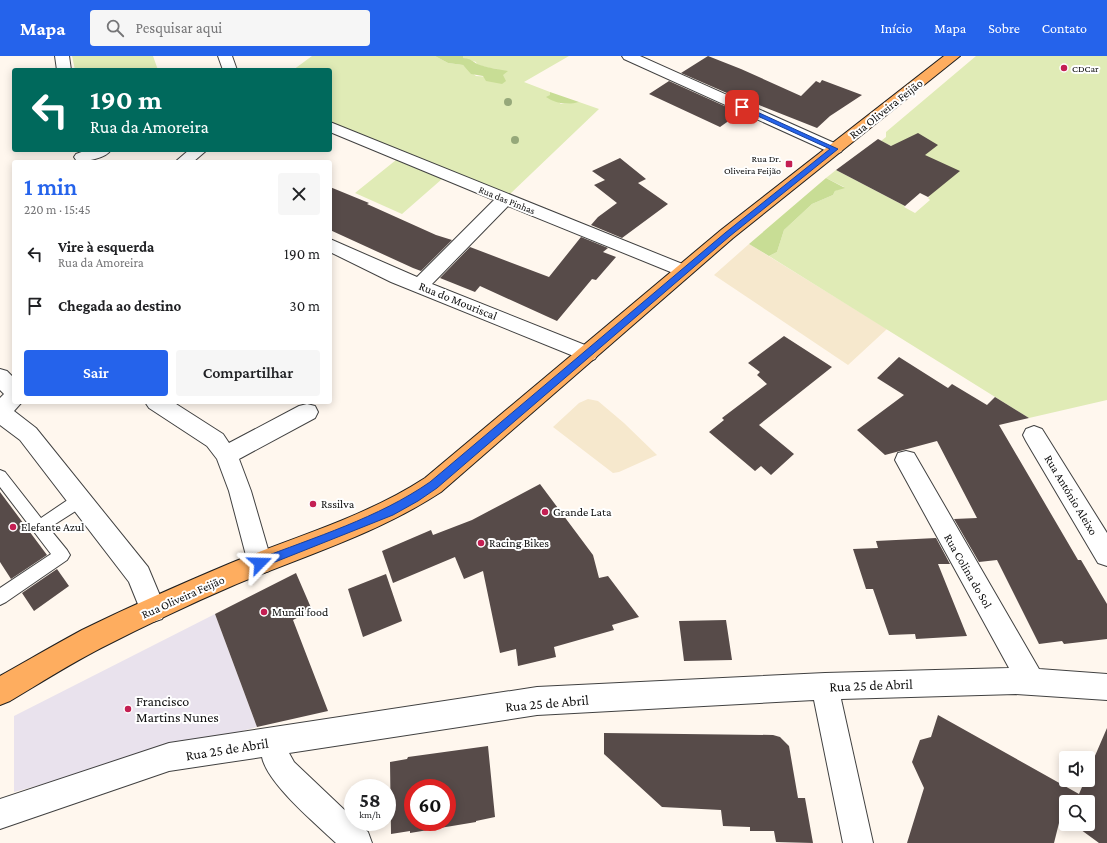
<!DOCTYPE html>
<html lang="pt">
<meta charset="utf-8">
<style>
body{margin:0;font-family:"Crimson Pro",serif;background:#f6f6f6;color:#202124;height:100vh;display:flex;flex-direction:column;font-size:15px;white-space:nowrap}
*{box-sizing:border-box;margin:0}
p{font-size:13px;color:#757577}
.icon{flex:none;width:22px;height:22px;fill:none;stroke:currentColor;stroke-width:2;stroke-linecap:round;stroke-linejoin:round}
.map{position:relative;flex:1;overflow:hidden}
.sheet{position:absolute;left:12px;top:104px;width:320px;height:244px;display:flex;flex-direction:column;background:#fff;border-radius:4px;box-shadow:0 2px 10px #0003}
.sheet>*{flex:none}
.top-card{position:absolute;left:12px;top:12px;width:320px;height:84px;border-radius:4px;box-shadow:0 2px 10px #0003;background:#00695c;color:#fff;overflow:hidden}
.fabs{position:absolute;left:1059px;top:695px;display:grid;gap:8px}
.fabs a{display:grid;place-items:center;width:36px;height:36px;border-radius:4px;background:#fff;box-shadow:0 2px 10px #0003;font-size:20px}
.speed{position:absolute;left:344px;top:723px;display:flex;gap:8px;font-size:20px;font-weight:700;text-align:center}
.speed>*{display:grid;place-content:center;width:52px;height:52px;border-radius:50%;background:#fff;box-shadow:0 2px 10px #0003;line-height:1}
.speed small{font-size:10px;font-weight:400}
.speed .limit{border:6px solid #d22;background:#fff;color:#111}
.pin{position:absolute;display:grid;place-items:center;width:34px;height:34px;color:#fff;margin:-17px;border-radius:8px;box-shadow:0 2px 6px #0006}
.me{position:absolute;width:44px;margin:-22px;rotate:68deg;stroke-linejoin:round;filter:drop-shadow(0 0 3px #0008)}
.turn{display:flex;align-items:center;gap:14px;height:84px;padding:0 12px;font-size:18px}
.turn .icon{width:52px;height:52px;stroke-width:2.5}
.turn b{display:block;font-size:28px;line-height:34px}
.round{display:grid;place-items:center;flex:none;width:42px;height:42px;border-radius:4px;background:#f6f6f6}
.overview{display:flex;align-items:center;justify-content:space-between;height:68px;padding:0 12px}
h1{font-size:24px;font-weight:600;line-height:30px;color:#2563eb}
.action{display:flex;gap:8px;margin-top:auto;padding:8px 12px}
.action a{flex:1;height:46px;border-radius:4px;background:#2563eb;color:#fff;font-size:16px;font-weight:600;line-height:46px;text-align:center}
.action a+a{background:#f6f6f6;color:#202124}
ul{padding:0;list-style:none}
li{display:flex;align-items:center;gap:12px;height:52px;padding:0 12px}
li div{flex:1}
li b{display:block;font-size:15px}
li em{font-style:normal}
header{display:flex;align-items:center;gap:24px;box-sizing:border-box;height:56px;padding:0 20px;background:#2563eb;color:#fff}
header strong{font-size:19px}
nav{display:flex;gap:22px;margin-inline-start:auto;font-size:14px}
.search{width:280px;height:36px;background:#f6f6f6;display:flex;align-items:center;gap:10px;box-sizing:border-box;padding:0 14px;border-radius:4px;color:#757577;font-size:15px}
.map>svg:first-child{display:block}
.industrial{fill:#e9e2ed}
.farmland{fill:#f6e8cd}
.green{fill:#e0ebb6}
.forest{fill:#c8dd95}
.building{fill:#574b49;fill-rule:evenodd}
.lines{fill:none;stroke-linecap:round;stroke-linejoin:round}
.service-casing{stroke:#414141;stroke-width:2}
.minor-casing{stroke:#414141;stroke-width:2}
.primary-casing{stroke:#1f1f1f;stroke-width:2}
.service{fill:#fff;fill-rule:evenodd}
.minor{fill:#fff;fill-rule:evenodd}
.primary{fill:#fead5f;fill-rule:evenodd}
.tree{fill:#96a87a}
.route{fill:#2563eb;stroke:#184099}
.poi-dot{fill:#c41f53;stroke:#fff;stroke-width:1.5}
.labels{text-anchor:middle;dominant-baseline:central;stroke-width:4;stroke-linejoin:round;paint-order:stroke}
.far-poi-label{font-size:10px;fill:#0e0e0e;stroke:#fff;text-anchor:start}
.far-street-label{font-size:10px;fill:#0e0e0e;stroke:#fff}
.street-label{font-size:12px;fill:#0e0e0e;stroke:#fff}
.poi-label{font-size:12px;fill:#0e0e0e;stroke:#fff;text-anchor:start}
.near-street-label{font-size:14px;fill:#0e0e0e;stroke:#fff}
.near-poi-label{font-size:14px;fill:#0e0e0e;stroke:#fff;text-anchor:start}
</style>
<header>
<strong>Mapa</strong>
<div class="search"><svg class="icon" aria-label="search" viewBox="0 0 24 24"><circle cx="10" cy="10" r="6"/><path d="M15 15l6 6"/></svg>Pesquisar aqui</div>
<nav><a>Início</a><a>Mapa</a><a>Sobre</a><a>Contato</a></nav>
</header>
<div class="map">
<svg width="1107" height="787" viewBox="0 0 1107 787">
<rect width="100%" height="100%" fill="#fff7ee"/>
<path class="industrial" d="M215 558 257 671 14 736V660Z"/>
<path class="farmland" d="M749 188 887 273 848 309 714 219Z
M588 343 598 345 624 367 657 399 619 416 613 417 553 371 579 347Z"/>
<path class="green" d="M72 0H153L158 14H75Z
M312 0H435L448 7 463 9 476 20 503 22 497 13C490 13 485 10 477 9L476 6 463 2V0H569L524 26 550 36V39L561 48 579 46 599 53 510 138 330 66V14H293Z
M976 0H1107V344L1029 362 769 200 777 196 784 174 812 148 833 139 835 135 844 131 826 122 836 114 905 150 904 151 915 157 930 144 928 142 930 140 925 138 934 110 881 85 886 81V76Z
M396 104 442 123 402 158 355 137Z"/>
<path class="forest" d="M435 0H463V2C474 3 473 7 480 9 489 12 498 13 508 15L503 19 506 25 502 28 486 25 483 20 471 18 463 9 448 7Z
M550 36 579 46C568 49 556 48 546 41L550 39Z
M826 122 845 132 835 135 833 139 812 148 784 174 777 196 769 200 749 188Z"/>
<path class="building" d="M708 0 741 13 801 40 816 25 820 27 822 24 862 39 830 60 817 72 754 47 752 48 681 17Z
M669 25 740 57 720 71 649 38Z
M918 77 938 89 925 99 960 115 928 141 920 137 905 150 836 114 878 83 891 90Z
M620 102 646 123 638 127 668 148 622 182 591 169 598 161 617 147 594 129 605 124 592 115Z
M330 131 369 147 367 148 436 179 452 184 421 215 413 212 330 174Z
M581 181 608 192 603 196 616 201 596 224 592 223 557 265 480 230 475 236 440 222 470 191 549 221Z
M784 280 832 311 759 369 794 398 771 419 761 410 755 415 709 376 724 364 722 362 767 328 757 319 760 316 748 307Z
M899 301 948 332 952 328 987 349 995 341 1029 362 999 369 1078 504H1081L1107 548V583L1064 588 1062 585 1039 588 997 504 979 506 954 463 977 462 937 385 885 399 857 374 904 339 877 322Z
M540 428 593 499 599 522 608 520 639 561 612 569 614 574 554 591 556 601 518 610 516 593 500 597 483 515 464 523 455 501 393 527 382 495 431 474 433 479 472 464Z
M0 436 47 499 11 523 0 506Z
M936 482 950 508H938L967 580 916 583 915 578 889 579 873 533H866L853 493 878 492 876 485Z
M57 513 69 530 34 555 22 537Z
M296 517 312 554 293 564 328 655 257 671 215 558Z
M386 518 402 565 363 581 348 533Z
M726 564 732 604 684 605 679 565Z
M938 659 1079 738 1085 724H1088V716L1107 672V787H1099L1073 768H1088V746H1066V763L1061 759 1054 787H907L924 732 912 706 920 684 931 681Z
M604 677 773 679 780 681 789 690 798 742H805L813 787 776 786 774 775H750V771L723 770 721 754 662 751 604 698Z
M488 690 495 761 476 765V766L410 777V775L391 778 390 706 407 703 408 701ZM413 732H447V766H413Z"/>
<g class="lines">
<defs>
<path id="service" d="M0 414 5 416 41 462 75 439 80 438 85 439 87 444 85 449 49 472 67 494 70 499 67 504 6 546 0 549V532L51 498 0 431Z"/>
<path id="minor" d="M55 0H69L71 14H57Z
M218 0H232L237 14H223Z
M622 0H640L841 90 843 93 841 96 835 98 829 96 624 3Z
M330 66 690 211 693 215 690 219 684 221 678 219 508 150 432 228 595 293 598 298 595 303 588 306 581 303 391 226 330 196V183L417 221 494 144 330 76Z
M87 94H111C106 102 85 107 76 104L74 101 76 98Z
M189 94H207L193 106H175Z
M0 313 7 315 14 322V346H22L14 355 36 372 148 511 166 554 162 563 153 566 144 563 129 526 20 384 0 369V342L4 338 0 334Z
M145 346H173L223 378 229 387 299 350 307 348 315 350 318 356 315 362 239 403 251 435 272 507 269 515 260 518 251 515 248 507 229 435 217 403 207 390 149 352Z
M1034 370 1042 373 1107 477V510L1098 507 1026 385 1023 379 1026 373Z
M906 395 914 397 1039 613 1107 618V644L1016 638 841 643 873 787H843L814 644 537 659 289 697 294 706 353 762V766H357L368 776 372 787H336C315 767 267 727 262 701L169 715 0 773V743L169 687 537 631 825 617 1009 612 895 404 898 397Z"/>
<path id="primary" d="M944 0H960L733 182 441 436C377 478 303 500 232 530 188 549 144 570 101 592 70 608 40 627 10 645L0 649V620C27 605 54 589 82 574 131 550 181 528 231 507 297 480 365 461 425 422L721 174Z"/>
</defs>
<use href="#service" class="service-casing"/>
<use href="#minor" class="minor-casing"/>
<use href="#primary" class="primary-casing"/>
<use href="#service" class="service"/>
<use href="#minor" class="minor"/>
<use href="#primary" class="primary"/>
</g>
<g class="tree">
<circle cx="508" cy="46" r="4"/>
<circle cx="515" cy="84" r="4"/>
</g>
<path class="route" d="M740 50H744L838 93 730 180 437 432 418 445 393 459 260 512 256 510 255 507 256 504C315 481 378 462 430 426L725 177 830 93 740 52Z"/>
<g class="poi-dot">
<circle cx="1064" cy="12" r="4"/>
<rect x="785" y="104" width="8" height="8" rx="2"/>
<circle cx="313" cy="448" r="4"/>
<circle cx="545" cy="456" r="4"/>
<circle cx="13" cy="471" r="4"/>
<circle cx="481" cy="487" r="4"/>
<circle cx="264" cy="556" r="4"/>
<circle cx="128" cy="653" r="4"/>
</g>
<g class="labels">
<g class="far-poi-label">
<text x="1072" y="12">CDCar</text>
<text x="781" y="102" text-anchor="end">Rua Dr.<tspan x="781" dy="12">Oliveira Feijão</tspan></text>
</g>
<g class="far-street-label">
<text transform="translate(507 144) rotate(22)">Rua das Pinhas</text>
</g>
<g class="street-label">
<text transform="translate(886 53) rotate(-38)">Rua Oliveira Feijão</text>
<text transform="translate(458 245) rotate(22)">Rua do Mouriscal</text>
<text transform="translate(1071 439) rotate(59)">Rua António Aleixo</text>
<text transform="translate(968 515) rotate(60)">Rua Colina do Sol</text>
<text transform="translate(183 541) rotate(-24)">Rua Oliveira Feijão</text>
</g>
<g class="poi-label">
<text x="321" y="448">Rssilva</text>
<text x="553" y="456">Grande Lata</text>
<text x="21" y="471">Elefante Azul</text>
<text x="489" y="487">Racing Bikes</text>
<text x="272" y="556">Mundi food</text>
</g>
<g class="near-street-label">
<text transform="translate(871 629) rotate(-2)">Rua 25 de Abril</text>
<text transform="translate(547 647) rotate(-5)">Rua 25 de Abril</text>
<text transform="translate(227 693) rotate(-9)">Rua 25 de Abril</text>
</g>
<g class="near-poi-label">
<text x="136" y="645">Francisco<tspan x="136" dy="16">Martins Nunes</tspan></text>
</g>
</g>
</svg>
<div class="fabs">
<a><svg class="icon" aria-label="sound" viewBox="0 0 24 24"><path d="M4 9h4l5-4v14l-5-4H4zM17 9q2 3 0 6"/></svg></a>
<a><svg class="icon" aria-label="search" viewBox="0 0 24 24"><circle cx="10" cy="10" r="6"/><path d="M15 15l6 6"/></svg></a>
</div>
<div class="speed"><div>58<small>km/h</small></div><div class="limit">60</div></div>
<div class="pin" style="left:742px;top:51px;background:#d93025"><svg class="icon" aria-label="arrive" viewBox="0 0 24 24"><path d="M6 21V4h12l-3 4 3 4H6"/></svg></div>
<svg class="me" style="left:260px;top:507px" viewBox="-20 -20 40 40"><path d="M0-17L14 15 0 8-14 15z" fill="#2563eb" stroke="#fff" stroke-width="4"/></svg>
<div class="top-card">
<div class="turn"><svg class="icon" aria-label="left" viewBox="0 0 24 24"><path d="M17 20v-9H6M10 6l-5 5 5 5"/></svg><div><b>190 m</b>Rua da Amoreira</div></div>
</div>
<section class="sheet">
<div class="overview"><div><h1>1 min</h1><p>220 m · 15:45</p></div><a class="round"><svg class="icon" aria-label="close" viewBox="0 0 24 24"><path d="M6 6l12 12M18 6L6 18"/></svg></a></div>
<ul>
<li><svg class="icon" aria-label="left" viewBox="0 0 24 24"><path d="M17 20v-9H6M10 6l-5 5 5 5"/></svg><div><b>Vire à esquerda</b><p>Rua da Amoreira</p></div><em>190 m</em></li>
<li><svg class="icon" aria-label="arrive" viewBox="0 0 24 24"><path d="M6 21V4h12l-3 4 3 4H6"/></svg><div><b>Chegada ao destino</b></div><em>30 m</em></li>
</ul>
<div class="action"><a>Sair</a><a>Compartilhar</a></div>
</section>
</div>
